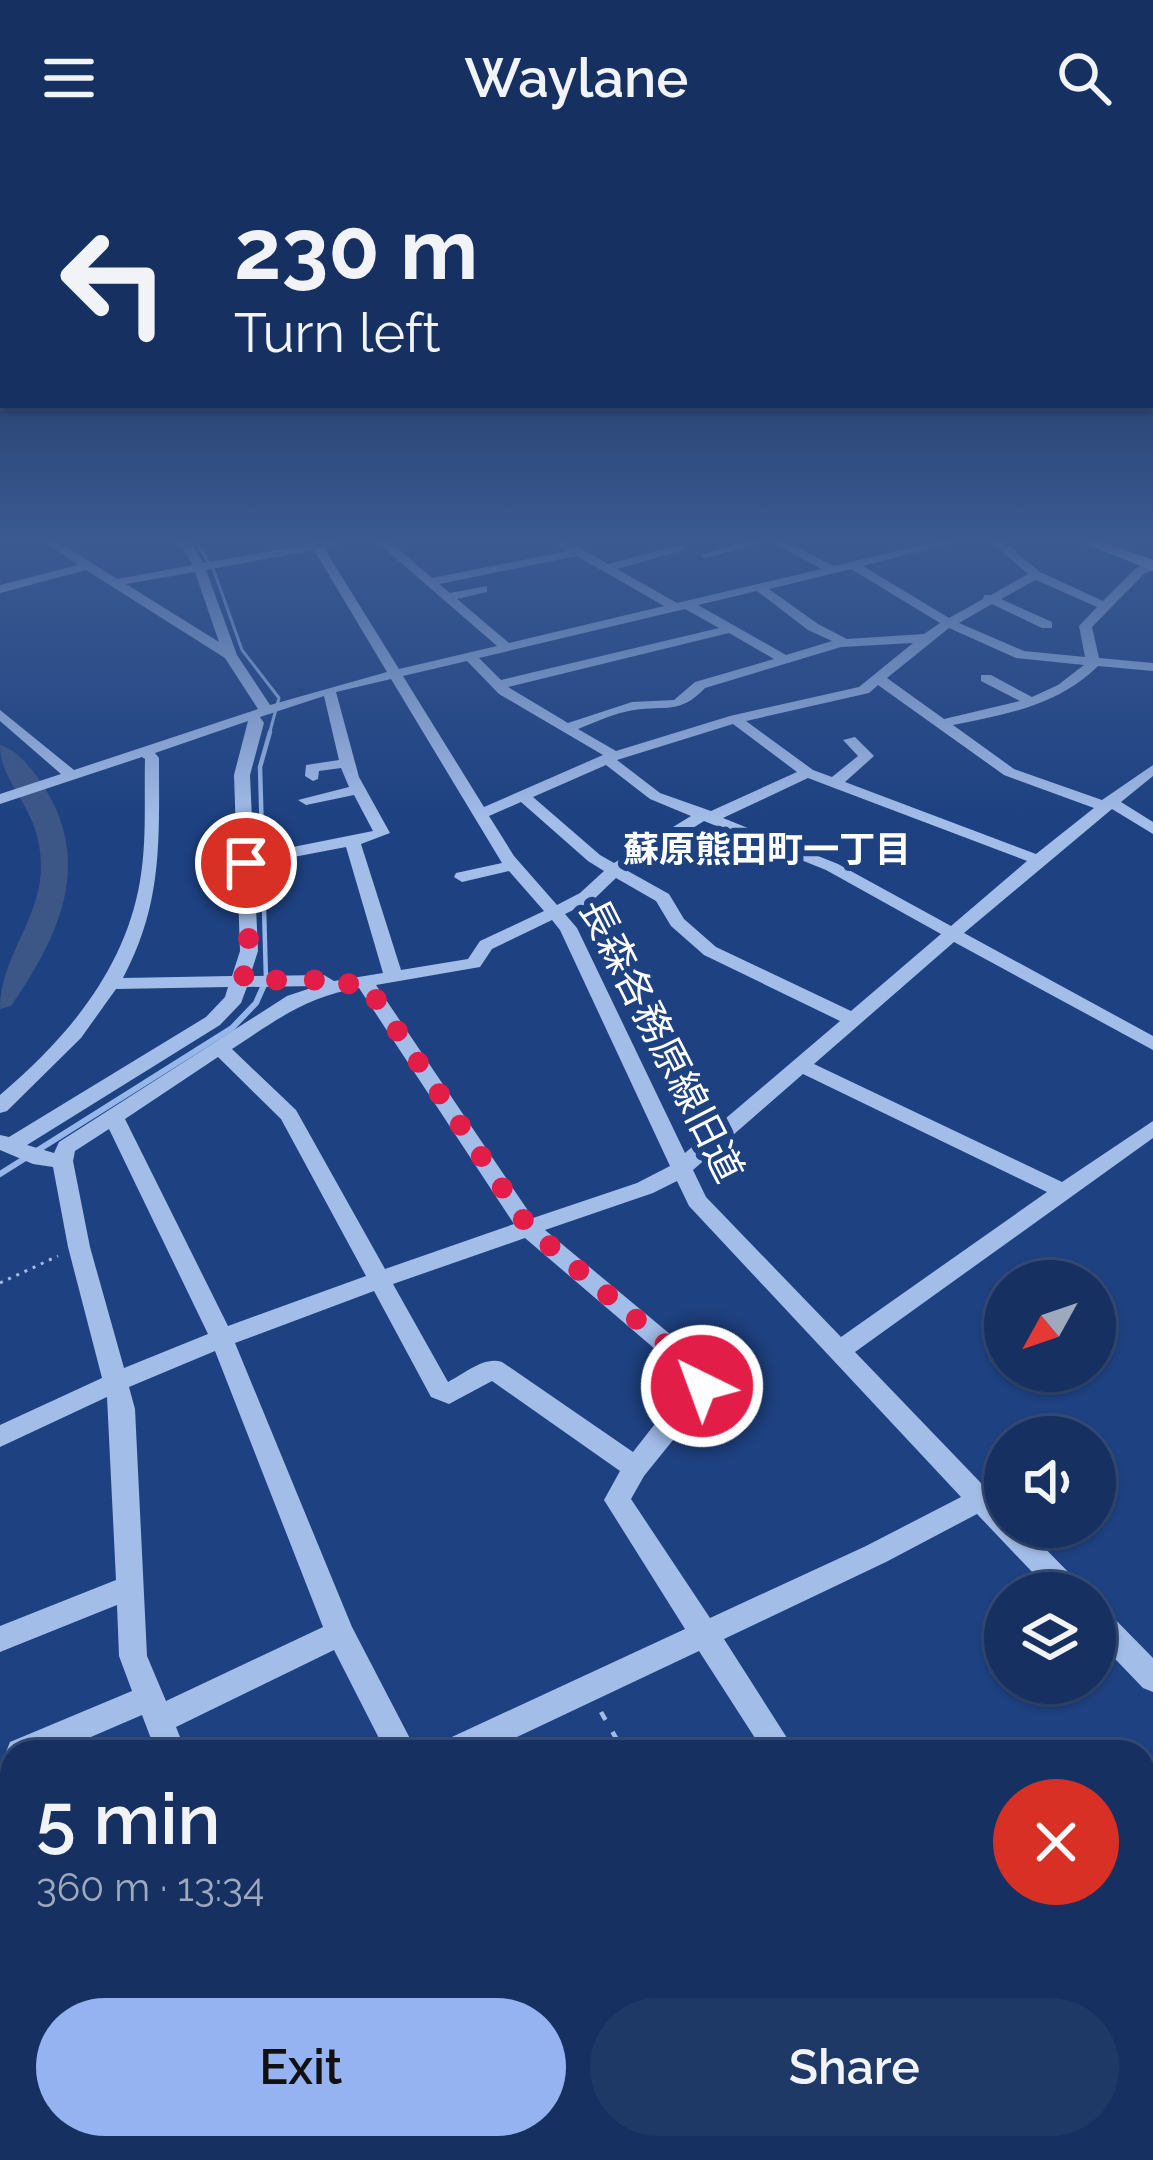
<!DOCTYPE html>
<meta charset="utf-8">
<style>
body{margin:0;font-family:Raleway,"Noto Sans JP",sans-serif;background:#1f3967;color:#f1f3f6;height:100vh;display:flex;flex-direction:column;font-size:45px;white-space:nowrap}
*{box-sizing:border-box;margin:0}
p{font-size:39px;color:#9ea9bd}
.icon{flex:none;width:66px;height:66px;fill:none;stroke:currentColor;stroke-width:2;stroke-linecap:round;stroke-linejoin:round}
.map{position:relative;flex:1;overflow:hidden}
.details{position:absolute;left:0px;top:1584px;width:1155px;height:420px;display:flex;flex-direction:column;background:#163161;border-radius:36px 36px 0 0;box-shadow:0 3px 9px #0004,0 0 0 3px #354c76}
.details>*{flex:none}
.top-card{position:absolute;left:0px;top:0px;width:1155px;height:252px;box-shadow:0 3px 9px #0004,0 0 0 3px #354c76;background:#163161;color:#f1f3f6;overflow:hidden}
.needle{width:78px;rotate:230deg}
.buttons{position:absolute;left:984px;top:1104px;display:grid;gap:24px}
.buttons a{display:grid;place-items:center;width:132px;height:132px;border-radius:50%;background:#163161;box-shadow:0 3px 9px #0004,0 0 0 3px #354c76;font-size:60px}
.pin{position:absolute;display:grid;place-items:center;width:102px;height:102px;color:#fff;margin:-51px;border:6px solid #fff;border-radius:50%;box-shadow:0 3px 12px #0007}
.me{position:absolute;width:132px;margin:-66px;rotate:318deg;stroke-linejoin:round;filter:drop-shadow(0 0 9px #0008)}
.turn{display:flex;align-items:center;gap:42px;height:252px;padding:0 36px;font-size:54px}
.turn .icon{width:156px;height:156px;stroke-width:2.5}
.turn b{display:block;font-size:84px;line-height:102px}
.round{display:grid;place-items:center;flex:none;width:126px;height:126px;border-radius:63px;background:#1f3967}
.headline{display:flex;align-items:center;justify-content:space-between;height:204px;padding:0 36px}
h1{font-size:72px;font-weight:600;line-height:90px}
.primary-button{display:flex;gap:24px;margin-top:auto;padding:24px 36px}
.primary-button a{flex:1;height:138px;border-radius:72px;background:#95b2f1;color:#111;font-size:48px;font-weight:600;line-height:138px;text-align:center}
.primary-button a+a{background:#1f3967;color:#f1f3f6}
header{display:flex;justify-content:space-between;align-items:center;height:156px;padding:0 36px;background:#163161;font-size:54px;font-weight:600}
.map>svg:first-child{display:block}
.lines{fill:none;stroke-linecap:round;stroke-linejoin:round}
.stream-far2{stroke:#97b7ea;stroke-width:3}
.stream-far1{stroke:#97b7ea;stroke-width:4.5}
.stream{stroke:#97b7ea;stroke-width:6}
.river{fill:#3c5686;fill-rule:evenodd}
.path-far1{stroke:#a3bde9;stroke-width:3;stroke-dasharray:3 6;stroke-linecap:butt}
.path{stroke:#a3bde9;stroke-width:4.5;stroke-dasharray:9 14;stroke-linecap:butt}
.minor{fill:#a3bde9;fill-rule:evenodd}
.major{fill:#e6eefe;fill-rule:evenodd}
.route{stroke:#e11d48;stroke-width:21;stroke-dasharray:0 37.8}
.labels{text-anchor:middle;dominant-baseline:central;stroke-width:12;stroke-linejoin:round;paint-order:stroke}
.far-neighbourhood-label{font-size:36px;font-weight:bold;fill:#fff;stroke:#1e4181}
.street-label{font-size:39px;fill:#fff;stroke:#1e4181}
</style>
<header><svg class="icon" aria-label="menu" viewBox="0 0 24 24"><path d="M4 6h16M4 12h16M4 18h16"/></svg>Waylane<svg class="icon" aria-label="search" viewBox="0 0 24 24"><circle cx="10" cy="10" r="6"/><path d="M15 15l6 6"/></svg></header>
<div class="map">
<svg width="1153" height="2004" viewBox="0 0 1153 2004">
<rect width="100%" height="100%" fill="#1e4181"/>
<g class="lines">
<path class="stream-far2" d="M196 385 214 415 242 494 279 542 269 579"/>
<path class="stream-far1" d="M266 823 260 611 270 576"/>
<path class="stream" d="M0 1018 232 872 256 847 268 820"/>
<path class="river" d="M0 589C19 594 36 618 46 634 93 711 57 783 11 850L0 853C0 801 41 763 41 710 41 651 0 630 0 589Z"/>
<path class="path-far1" d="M0 1127 58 1100"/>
<path class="path" d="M601 1556 624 1596"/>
<path class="minor" d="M43 385H57L117 423 193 409 178 385H190L203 407 310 388 308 385H350L324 392 399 513 497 490 376 385H389L432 422 568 395 554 385H568L608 408 680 389 686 392 684 394 617 413 677 447 822 413 769 385H784L834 410 939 385H958L863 410 949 462 983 443 984 439H991L1028 418 990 385H1003L1040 416 1103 445 1136 412 1153 406V414L1144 418 1092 471 1099 502 1153 507V515L1098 510C1059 549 1005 559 953 569L1014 613 1102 644 1153 609V620L1121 646 1153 666V678L1112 653 964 777 1153 880V894L954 786 814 908 1062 1026 1153 965V982L855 1196 1005 1352V1371H1024L1080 1428 1084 1437H1052L977 1358 886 1406 724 1483 796 1596H764L699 1495 485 1596H437L441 1586 685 1473 604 1344 620 1315 492 1225 449 1248 431 1241 374 1135 235 1187 352 1471 417 1596H386L334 1494 176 1571 186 1596H156L142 1559 56 1596H12L10 1606 6 1596 10 1586 132 1535 119 1500 117 1449 0 1496V1470L116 1424 107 1241 0 1291V1269L102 1222 68 1091 53 1011 33 1008 0 994V979L9 981 206 861 225 841 228 831 116 833 81 882 7 955 0 957V939C67 882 125 814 140 725 147 685 144 643 145 603L142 601 0 648V638L61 618 0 565V554L74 614 258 553 225 502 86 414 0 437V429L78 409ZM314 394 387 516 270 549 237 499 206 414ZM577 400 664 450 509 487 457 443 487 436V430L450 437 439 428ZM851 413 940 467 924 478 847 483 818 468 769 433ZM195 416 219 486 126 428ZM1036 424 1097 451 1079 470 1085 501 1024 495 959 467 992 448 1042 472H1052V466L1001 443ZM757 435 808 474 832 485 786 499 698 449ZM685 453 719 472 501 524 479 502ZM949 472 1016 502 1084 509 1058 529 1032 541 991 519H981V525L1020 545 944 563 887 522ZM729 477 774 503 695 526 674 544 632 546 568 567 508 531ZM913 487 859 531 730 560 616 595 578 573C596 566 614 557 634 554 666 549 679 559 705 532L841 491ZM467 505 499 538 603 599 484 651 403 520ZM391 523 502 707 456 717 454 721 462 726 509 715 544 755 480 785 468 803 401 814 361 688 390 677 359 621 336 536ZM878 529 1004 619 1094 652 1036 698 845 626 874 600 855 581 843 584 858 600 832 621 813 614 746 565 869 537ZM324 540 339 604 306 609 305 620 313 625 318 623 319 615 341 612 349 631 298 644 306 649 354 639 373 675 278 694 270 699 278 704 346 691 383 817 334 825 324 819 250 820 258 795 250 619 264 567 260 561ZM248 565 234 619 240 795 232 820 123 822C163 747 159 684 159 602L155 597ZM733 568 797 616 711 655 660 637 617 604ZM606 609 650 643 691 660 614 707 600 699 533 641ZM808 622 829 630 1027 705 951 770 838 708 723 662ZM521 646 588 705 604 715 580 737 557 749 514 700 489 660ZM704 665 826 714 941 778 851 855 716 791 684 763 669 738 626 714ZM616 722 656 745 671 770 704 799 840 865 685 997 577 772 565 758 592 745ZM552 764 560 774 670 1010 637 1027 533 1062 376 829 480 811 492 793ZM317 830 287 840 59 986 54 997 27 989 220 869 241 847 247 831ZM359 832 514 1068 385 1113 296 954 232 893C275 865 307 840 359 832ZM218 901 281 963 366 1120 228 1170 125 963ZM803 918 1047 1036 841 1181 706 1041 693 1014ZM109 973 208 1178 124 1212 90 1091 73 1005 75 995ZM677 1025 689 1050 961 1341 866 1390 710 1462 631 1343 644 1320 711 1237 715 1220 712 1213 545 1074 653 1037ZM525 1082 690 1223 633 1296 502 1206C484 1200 464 1218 448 1226L393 1128ZM215 1195 323 1471 166 1545 147 1500 135 1253 129 1231Z
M749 385H768L706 402 700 399Z
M1095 1449 1105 1453 1153 1502V1536L1143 1532 1095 1482Z
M0 1736 12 1742V1811L9 1813 0 1809Z
M1153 1930V1969L1143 1973V1934Z
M309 1992H345L347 2004H311Z
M374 1992H426L421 2004H369Z
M632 1992H668L673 2004H637Z
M1016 1992H1054L1058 2001 1062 1992H1110L1105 2004H1021Z"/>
<path class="major" d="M1079 385H1101L1153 404V415Z"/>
</g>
<linearGradient id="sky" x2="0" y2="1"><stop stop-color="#102447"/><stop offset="0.58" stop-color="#3b5a92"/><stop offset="1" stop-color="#3b5a92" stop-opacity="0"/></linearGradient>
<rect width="1153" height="665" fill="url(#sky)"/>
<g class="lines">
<path class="route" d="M246 707 249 795 243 824H324L330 831 364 825 529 1072 703 1220 702 1230"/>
</g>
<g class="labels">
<g class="far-neighbourhood-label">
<text x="767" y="693">蘇原熊田町一丁目</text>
</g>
<g class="street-label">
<text transform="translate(662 884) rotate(63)">長森各務原線旧道</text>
</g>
</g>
</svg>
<div class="buttons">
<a><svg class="needle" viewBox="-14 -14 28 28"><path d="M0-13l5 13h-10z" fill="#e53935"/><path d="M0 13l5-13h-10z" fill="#9ea9bd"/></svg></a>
<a><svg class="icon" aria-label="sound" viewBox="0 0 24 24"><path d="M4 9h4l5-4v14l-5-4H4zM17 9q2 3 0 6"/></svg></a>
<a><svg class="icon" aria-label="layers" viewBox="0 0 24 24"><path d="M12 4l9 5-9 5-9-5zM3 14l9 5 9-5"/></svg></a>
</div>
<div class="pin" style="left:246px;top:707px;background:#d93025"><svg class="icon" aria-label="arrive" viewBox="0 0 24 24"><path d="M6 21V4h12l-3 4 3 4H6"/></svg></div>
<svg class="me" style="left:702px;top:1230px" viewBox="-20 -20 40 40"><circle r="17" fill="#e11d48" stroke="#fff" stroke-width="3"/><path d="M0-11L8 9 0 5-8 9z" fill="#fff"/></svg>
<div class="top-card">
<div class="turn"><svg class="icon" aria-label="left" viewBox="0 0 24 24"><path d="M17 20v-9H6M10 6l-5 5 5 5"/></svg><div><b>230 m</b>Turn left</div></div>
</div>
<section class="details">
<div class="headline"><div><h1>5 min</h1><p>360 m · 13:34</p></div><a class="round" style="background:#d93025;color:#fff"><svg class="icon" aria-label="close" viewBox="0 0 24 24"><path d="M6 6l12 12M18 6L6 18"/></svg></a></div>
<div class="primary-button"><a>Exit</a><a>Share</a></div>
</section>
</div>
